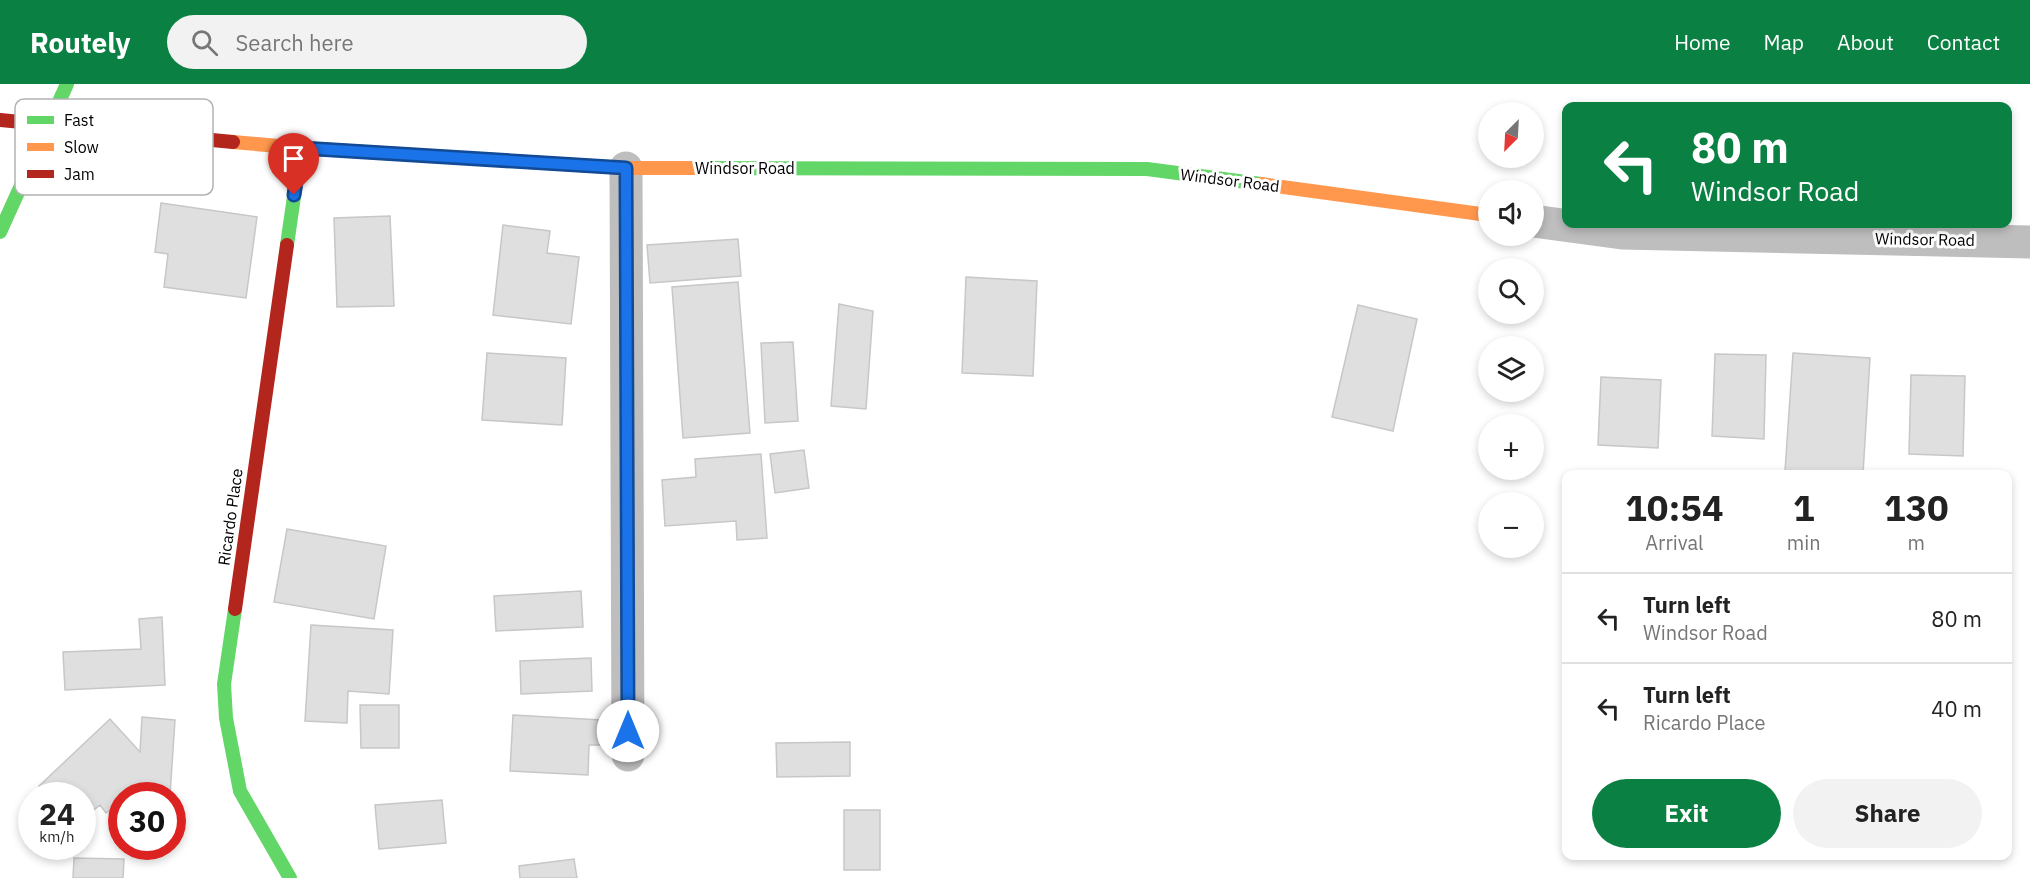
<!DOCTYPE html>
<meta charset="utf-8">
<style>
body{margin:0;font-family:"IBM Plex Sans",sans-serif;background:#f2f2f2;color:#222;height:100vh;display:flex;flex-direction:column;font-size:22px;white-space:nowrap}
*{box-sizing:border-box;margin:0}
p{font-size:20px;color:#767676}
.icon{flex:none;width:33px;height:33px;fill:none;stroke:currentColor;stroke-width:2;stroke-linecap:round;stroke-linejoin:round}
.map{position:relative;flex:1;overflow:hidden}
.side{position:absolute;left:1562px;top:386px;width:450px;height:390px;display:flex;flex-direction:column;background:#fff;border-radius:12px;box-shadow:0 3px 9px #0003}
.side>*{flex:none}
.top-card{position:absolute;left:1562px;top:18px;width:450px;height:126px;border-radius:12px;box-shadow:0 3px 9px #0003;background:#0b8043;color:#fff;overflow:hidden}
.needle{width:39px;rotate:204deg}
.buttons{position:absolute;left:1478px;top:18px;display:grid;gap:12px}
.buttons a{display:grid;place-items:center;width:66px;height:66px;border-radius:50%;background:#fff;box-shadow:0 3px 9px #0003;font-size:30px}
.speed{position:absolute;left:18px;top:698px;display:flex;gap:12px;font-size:30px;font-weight:700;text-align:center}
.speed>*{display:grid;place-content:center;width:78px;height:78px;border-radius:50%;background:#fff;box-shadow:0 3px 9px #0003;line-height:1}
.speed small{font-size:15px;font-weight:400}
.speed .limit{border:9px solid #d22;background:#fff;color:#111}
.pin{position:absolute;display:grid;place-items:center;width:51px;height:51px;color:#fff;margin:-62px -26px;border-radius:50% 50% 50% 0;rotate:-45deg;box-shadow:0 0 6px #0007}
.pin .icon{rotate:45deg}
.me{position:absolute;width:66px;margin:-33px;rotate:0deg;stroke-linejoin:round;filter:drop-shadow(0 0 4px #0008)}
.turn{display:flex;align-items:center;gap:21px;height:126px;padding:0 30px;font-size:27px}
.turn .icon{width:78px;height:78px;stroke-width:2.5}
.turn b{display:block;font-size:42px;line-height:51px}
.eta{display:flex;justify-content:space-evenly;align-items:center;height:102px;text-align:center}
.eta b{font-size:36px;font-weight:800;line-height:42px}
.action{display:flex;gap:12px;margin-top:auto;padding:12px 30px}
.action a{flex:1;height:69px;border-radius:36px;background:#0b8043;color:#fff;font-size:24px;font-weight:800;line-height:69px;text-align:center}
.action a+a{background:#f2f2f2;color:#222}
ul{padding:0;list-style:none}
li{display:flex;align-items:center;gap:18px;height:90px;padding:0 30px;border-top:2px solid #e0e0e0}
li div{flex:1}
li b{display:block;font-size:22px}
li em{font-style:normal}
header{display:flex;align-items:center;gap:36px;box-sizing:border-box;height:84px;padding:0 30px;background:#0b8043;color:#fff}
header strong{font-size:28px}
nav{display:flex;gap:33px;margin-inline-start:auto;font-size:21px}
.search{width:420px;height:54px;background:#f2f2f2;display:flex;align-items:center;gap:15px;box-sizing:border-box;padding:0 21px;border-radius:33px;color:#767676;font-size:22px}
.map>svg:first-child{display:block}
.building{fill:#dfdfdf;stroke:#c7c7c7;stroke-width:1.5}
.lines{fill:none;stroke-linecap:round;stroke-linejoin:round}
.street{stroke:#bebebe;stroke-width:33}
.fast{stroke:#63d668;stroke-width:14}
.slow{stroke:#ff974d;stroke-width:14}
.jam{stroke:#b3261e;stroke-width:14}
.route-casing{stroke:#114b97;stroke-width:15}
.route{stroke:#1a73e8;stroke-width:10}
.labels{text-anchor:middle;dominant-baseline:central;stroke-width:6;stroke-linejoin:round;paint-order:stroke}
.street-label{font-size:16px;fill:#000;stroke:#fff}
.key{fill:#fff;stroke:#b2b2b2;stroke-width:1.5}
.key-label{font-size:16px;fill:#000}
</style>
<header>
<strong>Routely</strong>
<div class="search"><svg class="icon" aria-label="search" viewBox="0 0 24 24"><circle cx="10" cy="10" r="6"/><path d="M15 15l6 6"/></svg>Search here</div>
<nav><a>Home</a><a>Map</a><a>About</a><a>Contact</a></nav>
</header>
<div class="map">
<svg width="2030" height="794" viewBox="0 0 2030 794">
<rect width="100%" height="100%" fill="#fff"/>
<path class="building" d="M161 119 257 133 246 214 164 203 168 170 155 168Z
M390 132 394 222 337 223 334 134Z
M503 141 550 147 547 169 579 173 571 240 493 231Z
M738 155 741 192 650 199 647 161Z
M966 193 1037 197 1033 292 962 289Z
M738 198 750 349 683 354 672 203Z
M839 220 873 227 866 325 831 322Z
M1358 221 1417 235 1393 347 1332 333Z
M793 258 798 337 765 339 761 259Z
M487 269 566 274 562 341 482 336Z
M1793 269 1870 274 1863 390H1819L1785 387Z
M1715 270 1766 271 1764 355 1712 352Z
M1911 291 1965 292 1963 372 1909 370Z
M1601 293 1661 296 1658 364 1598 361Z
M804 366 809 404 775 409 770 370Z
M761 370 767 454 737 456 736 437 665 442 662 396 696 393 695 375Z
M287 445 386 462 374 535 274 518Z
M581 507 583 543 496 547 494 512Z
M162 533 165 601 65 606 63 568 141 565 139 535Z
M311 541 393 546 389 610 348 607 347 639 305 637Z
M591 574 592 607 521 610 520 577Z
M360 621H399V664H361Z
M513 631 601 636 600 661H589L588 691 510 687Z
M142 633 175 636 170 711H137L138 705 130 711H122V717L106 729 100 721 85 733 82 731V711H46L39 702 110 635 140 668Z
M850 658V692L777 693 776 659Z
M442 716 446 759 379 765 375 721Z
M844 726H880V786H844Z
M74 774 124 775 123 794H73Z
M574 775 577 794H520L519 782Z"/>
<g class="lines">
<path class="street" d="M626 84 628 671
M1533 137 1622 149 2030 158"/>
<path class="fast" d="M706 84 1147 85 1261 100
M0 148 67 0
M287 161 301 64
M235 525 224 600 226 634 240 707 290 794"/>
<path class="slow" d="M233 58 301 64 626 84H706
M1261 100 1488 131"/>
<path class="jam" d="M0 36 233 58
M235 525 287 161"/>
</g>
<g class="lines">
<defs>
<path id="route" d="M294 111 301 64 626 84 628 647"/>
</defs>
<use href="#route" class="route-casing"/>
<use href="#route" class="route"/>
</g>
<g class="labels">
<g class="street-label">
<text x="745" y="84">Windsor Road</text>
<text transform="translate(1230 96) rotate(7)">Windsor Road</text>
<text transform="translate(1925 155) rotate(1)">Windsor Road</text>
<text transform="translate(230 433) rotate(-82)">Ricardo Place</text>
</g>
</g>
<rect x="15" y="15" width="198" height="96" rx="9" class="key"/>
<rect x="27" y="32" width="27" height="8" fill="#63d668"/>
<rect x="27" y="59" width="27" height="8" fill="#ff974d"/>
<rect x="27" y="86" width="27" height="8" fill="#b3261e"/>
<g class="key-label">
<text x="64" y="42">Fast</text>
<text x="64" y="69">Slow</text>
<text x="64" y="96">Jam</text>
</g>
</svg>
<div class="buttons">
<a><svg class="needle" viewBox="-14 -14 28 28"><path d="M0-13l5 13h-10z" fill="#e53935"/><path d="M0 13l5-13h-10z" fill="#767676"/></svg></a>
<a><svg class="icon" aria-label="sound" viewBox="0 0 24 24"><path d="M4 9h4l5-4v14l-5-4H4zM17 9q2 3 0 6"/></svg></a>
<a><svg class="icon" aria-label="search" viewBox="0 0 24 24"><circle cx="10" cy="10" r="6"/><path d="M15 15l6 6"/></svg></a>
<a><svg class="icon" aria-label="layers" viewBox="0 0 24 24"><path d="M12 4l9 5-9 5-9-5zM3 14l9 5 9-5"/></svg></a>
<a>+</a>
<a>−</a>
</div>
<div class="speed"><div>24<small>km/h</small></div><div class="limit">30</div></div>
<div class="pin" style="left:294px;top:111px;background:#d93025"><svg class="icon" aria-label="arrive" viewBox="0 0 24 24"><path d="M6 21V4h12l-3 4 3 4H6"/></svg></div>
<svg class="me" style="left:628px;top:647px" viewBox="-20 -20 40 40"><circle r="19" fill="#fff"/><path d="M0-13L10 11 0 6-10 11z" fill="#1a73e8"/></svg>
<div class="top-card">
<div class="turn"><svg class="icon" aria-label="left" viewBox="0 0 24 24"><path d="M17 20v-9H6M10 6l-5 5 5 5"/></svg><div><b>80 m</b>Windsor Road</div></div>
</div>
<section class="side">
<div class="eta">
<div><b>10:54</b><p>Arrival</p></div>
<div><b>1</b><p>min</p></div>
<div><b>130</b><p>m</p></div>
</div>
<ul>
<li><svg class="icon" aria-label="left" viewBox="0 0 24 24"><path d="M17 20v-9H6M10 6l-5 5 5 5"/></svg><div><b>Turn left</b><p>Windsor Road</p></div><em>80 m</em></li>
<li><svg class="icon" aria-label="left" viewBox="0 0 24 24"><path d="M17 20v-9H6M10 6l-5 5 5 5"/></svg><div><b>Turn left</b><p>Ricardo Place</p></div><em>40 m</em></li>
</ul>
<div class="action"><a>Exit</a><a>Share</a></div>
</section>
</div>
